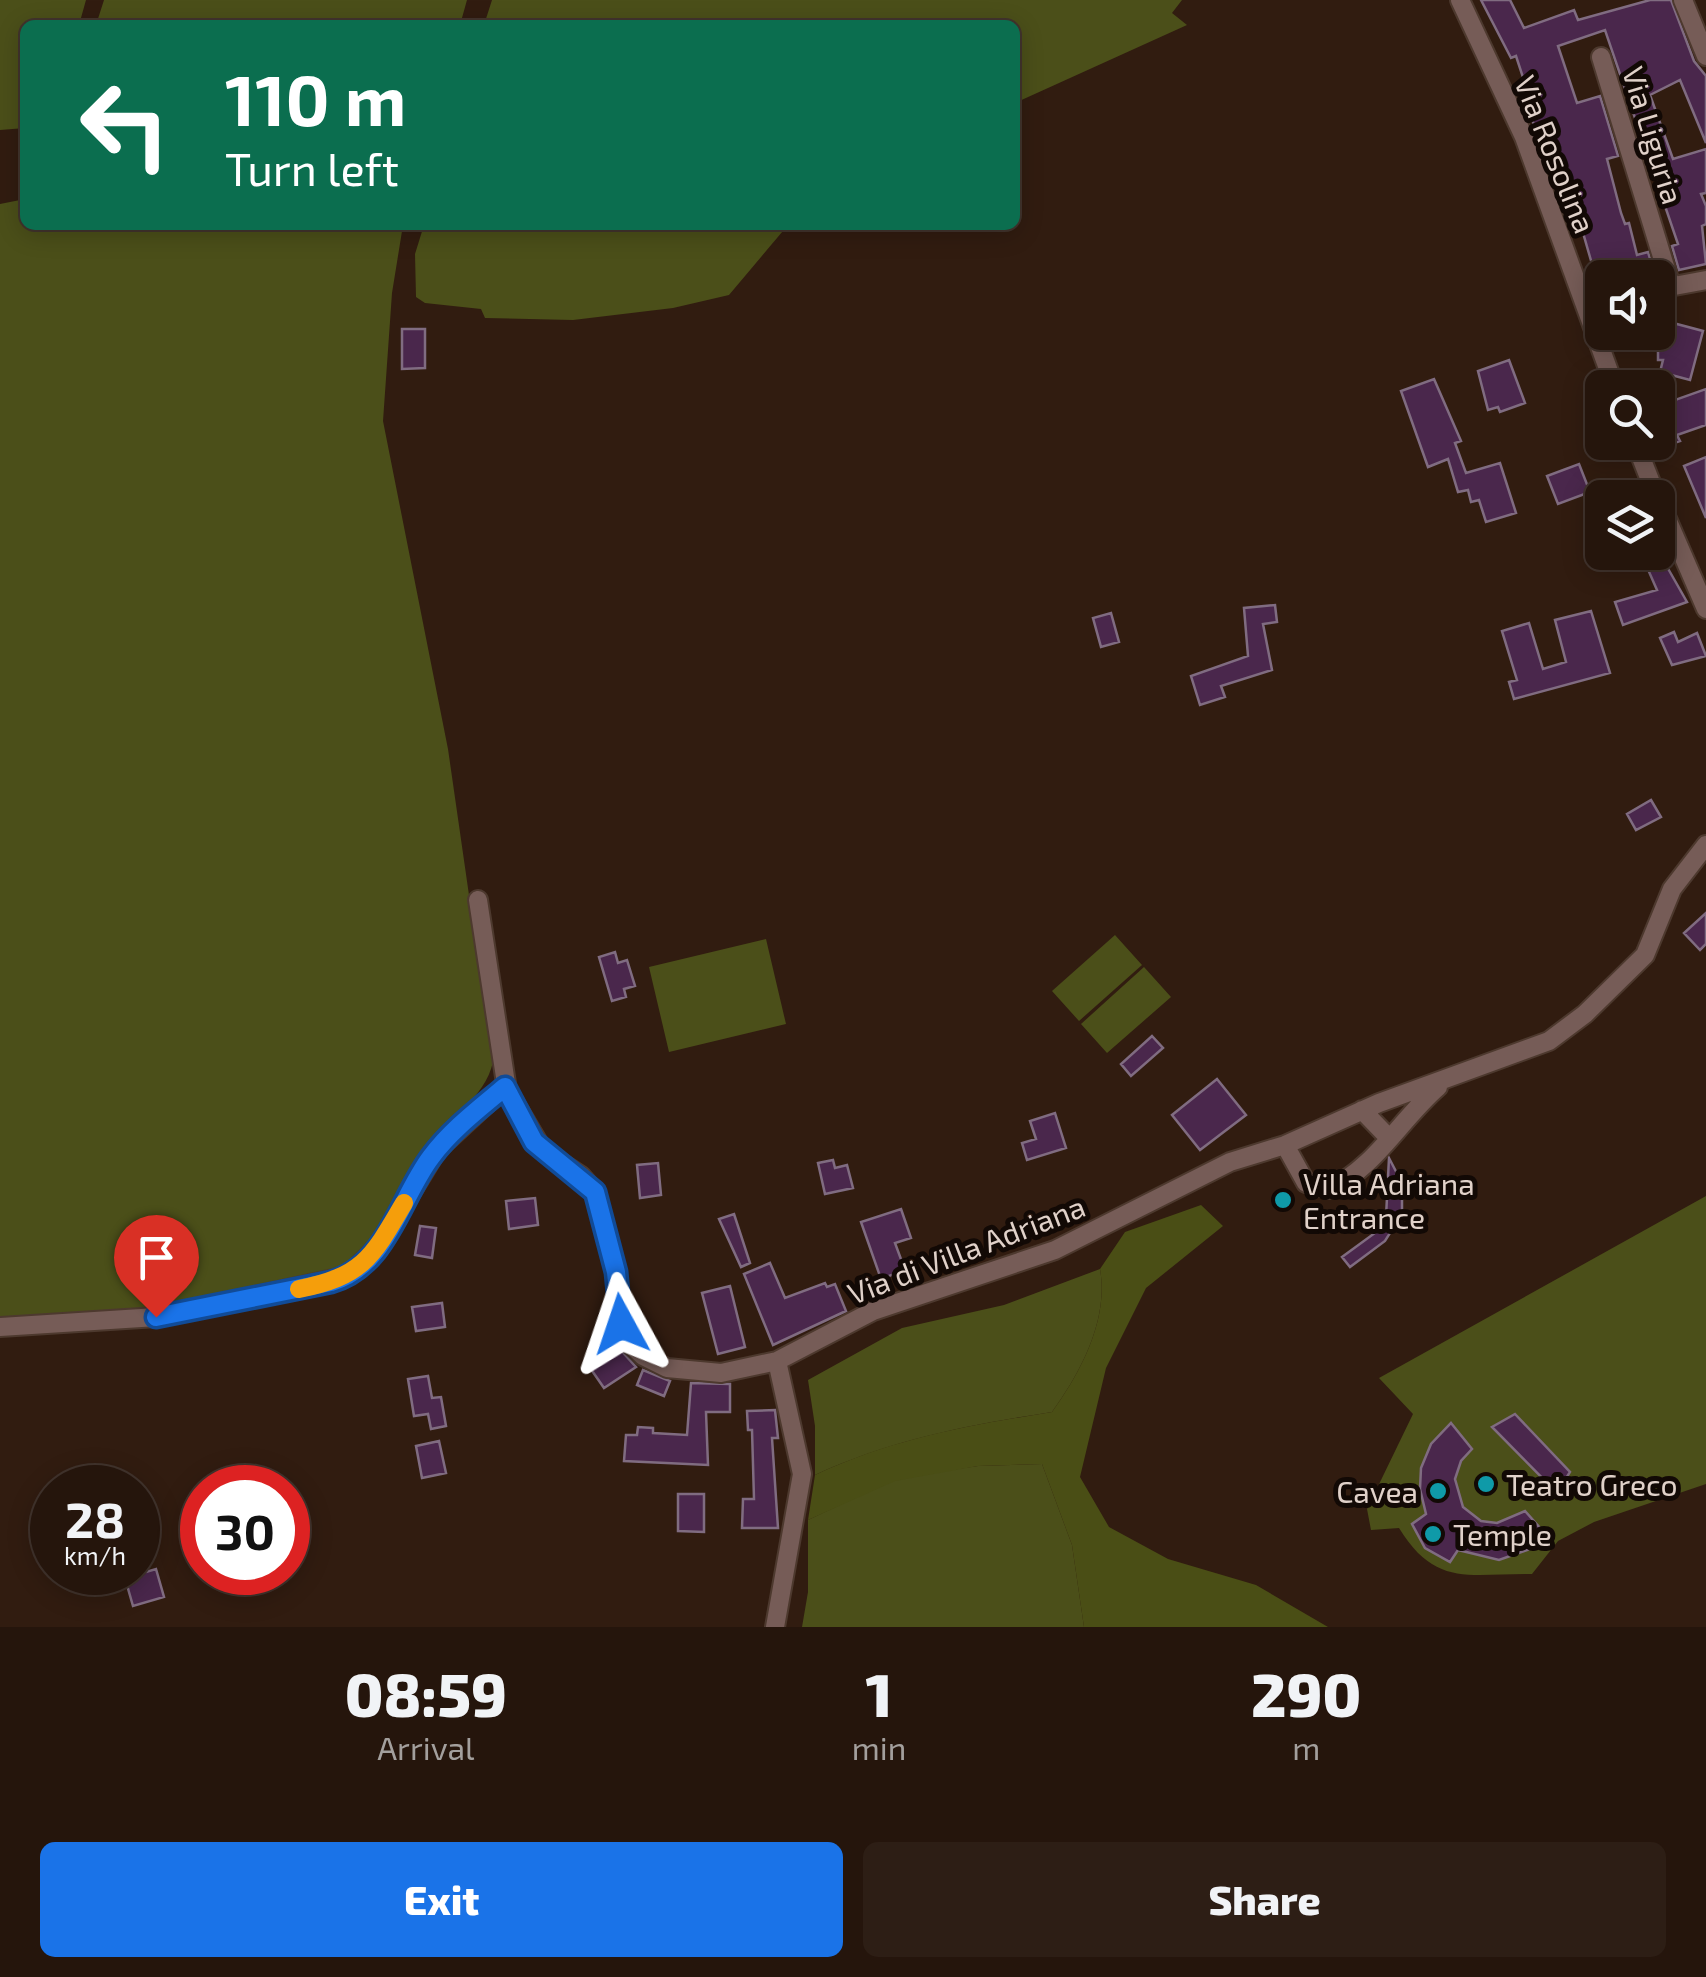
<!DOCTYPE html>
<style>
body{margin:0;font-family:"Exo 2",sans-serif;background:#2d1e15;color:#f1f3f6;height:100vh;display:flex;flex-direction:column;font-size:38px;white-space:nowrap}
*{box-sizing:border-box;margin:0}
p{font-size:32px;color:#a39f9d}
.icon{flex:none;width:55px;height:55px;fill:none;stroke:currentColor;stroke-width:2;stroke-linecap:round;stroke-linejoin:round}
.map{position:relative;height:1627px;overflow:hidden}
.side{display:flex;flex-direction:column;background:#25150c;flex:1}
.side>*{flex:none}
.guide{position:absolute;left:20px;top:20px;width:1000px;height:210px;border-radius:15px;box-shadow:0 5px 25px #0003,0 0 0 2px #42342d;background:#0b6e4f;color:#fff;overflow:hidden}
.fabs{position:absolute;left:1585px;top:260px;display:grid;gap:20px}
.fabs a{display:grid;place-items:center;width:90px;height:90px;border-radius:15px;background:#25150c;box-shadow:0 5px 25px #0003,0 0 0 2px #42342d;font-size:50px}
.speed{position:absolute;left:30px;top:1465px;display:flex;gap:20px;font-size:50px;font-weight:700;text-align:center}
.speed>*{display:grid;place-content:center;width:130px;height:130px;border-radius:50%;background:#25150c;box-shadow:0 5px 25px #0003,0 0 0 2px #42342d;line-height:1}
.speed small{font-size:25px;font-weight:400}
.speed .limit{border:15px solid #d22;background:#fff;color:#111}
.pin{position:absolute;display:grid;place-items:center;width:85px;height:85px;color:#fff;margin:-102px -42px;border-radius:50% 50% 50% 0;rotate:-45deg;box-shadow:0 0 10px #0007}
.pin .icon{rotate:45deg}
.me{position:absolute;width:110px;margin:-55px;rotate:355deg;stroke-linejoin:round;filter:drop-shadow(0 0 8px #0008)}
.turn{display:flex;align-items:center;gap:35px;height:210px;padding:0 40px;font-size:45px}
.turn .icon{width:130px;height:130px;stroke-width:2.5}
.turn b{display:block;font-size:70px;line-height:85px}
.eta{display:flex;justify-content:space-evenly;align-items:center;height:170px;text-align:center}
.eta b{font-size:60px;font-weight:800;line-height:70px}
.button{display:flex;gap:20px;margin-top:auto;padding:20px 40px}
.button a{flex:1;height:115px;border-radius:15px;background:#1a73e8;color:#fff;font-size:40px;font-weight:800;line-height:115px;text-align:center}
.button a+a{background:#2d1e15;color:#f1f3f6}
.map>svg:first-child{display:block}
.green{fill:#4b4f19}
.forest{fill:#4a4e15}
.building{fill:#4a274c;stroke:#806c81;stroke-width:2.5}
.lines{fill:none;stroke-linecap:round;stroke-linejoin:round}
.minor-casing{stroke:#4d392e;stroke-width:22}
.minor{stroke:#765c57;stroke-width:18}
.route-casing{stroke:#114b97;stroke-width:25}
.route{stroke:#1a73e8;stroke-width:18}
.slow{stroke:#f59e0b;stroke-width:18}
.culture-dot{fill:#0f9aa8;stroke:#120905;stroke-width:4}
.labels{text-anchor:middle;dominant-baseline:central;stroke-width:10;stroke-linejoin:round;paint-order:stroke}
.street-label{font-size:30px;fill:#e0d1c9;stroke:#120905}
.poi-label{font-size:30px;fill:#e0d1c9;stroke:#120905;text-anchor:start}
</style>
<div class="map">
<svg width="1706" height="1627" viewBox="0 0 1706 1627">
<rect width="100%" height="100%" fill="#311c10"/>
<path class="green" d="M0 0H86L79 25H25V128L0 130Z
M104 0H467L460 25H96Z
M492 0H1182L1172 13 1187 25 1015 103V25H484Z
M25 199V225H403L392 293 383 421 448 749 493 1062C485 1098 447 1120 426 1148 395 1188 383 1241 340 1270L156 1307 0 1320V204Z
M424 225H788L729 295 673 308 573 320 485 318 481 309 425 303 416 297 415 254Z
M1115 935 1142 965 1079 1021 1052 991Z
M766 939 786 1024 669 1052 649 967Z
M1144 967 1171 997 1107 1053 1081 1024Z
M1706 1196V1484L1594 1522 1558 1541 1532 1574C1469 1573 1436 1588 1399 1528L1371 1530 1367 1509 1413 1414 1379 1378Z
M1100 1269C1109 1319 1081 1372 1052 1412 969 1425 893 1439 815 1475V1426L808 1380 902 1328 1004 1305Z
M1042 1464 1072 1545 1084 1627H802L808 1592V1520L897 1478 978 1466Z"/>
<path class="forest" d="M1201 1205 1223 1226 1146 1288 1106 1368 1080 1477 1109 1527 1168 1559 1256 1585 1328 1627H1084L1072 1545 1042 1464 978 1466 895 1481 808 1520 815 1475C895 1438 966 1426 1052 1412 1081 1372 1109 1319 1100 1269L1125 1232Z"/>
<path class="building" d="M1481 0H1510L1524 28 1574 10 1578 20 1650 0H1671L1694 61 1706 76V143L1680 80 1650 95 1673 159 1706 149V193L1701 194 1706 206V224L1702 226 1706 264 1679 270 1672 246 1678 244 1605 30 1558 46 1577 103 1600 96 1618 156 1607 159 1621 213 1625 224 1629 223 1637 255 1648 252 1655 276 1596 278 1565 170 1559 172 1550 138 1539 141 1531 116 1535 114 1516 56 1511 58Z
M1658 319 1703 331 1690 380 1660 372 1663 360H1658Z
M402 329H425V368L402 369Z
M1509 360 1525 403 1500 412 1498 407 1488 410 1478 371Z
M1434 379 1461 441 1455 443 1466 473 1500 463 1516 513 1486 522 1479 500 1471 502 1468 490 1458 492 1448 459 1428 467 1401 391Z
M1706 389V425L1677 435 1680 441 1665 446 1658 406Z
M1706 457V518L1684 466Z
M1579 464 1590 492 1558 504 1547 476Z
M1662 558 1687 602 1623 625 1615 602 1657 590 1646 565Z
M1275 605 1277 622 1263 624 1272 670 1221 686 1225 697 1200 705 1191 676 1248 656 1244 608Z
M1591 611 1610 673 1514 699 1509 682 1517 680 1502 631 1529 623 1543 669 1566 662 1555 620Z
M1111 613 1119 642 1101 647 1093 618Z
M1674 632 1678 642 1697 633 1706 656 1672 665 1660 638Z
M1651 800 1661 817 1636 830 1627 814Z
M1706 913V944L1700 950 1684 933Z
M615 952 618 963 627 960 635 986 624 989 626 997 612 1001 599 957Z
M1152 1036 1163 1048 1131 1076 1121 1064Z
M1217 1079 1246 1115 1200 1150 1172 1115Z
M1055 1113 1066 1148 1027 1160 1022 1143 1036 1139 1030 1121Z
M1389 1158 1402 1183V1214L1385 1241 1350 1267 1342 1257 1379 1230 1386 1217Z
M833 1160 835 1168 847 1165 853 1188 825 1194 818 1163Z
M658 1163 661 1195 640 1198 637 1165Z
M535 1198 538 1225 509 1229 506 1201Z
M901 1209 911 1238 895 1243 905 1270 881 1279 861 1222Z
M734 1214 750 1263 741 1267 719 1219Z
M420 1226 436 1228 432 1258 415 1255Z
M770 1263 785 1298 825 1283 827 1287 835 1284 846 1311 773 1345 744 1274Z
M730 1286 745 1347 718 1354 702 1293Z
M442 1303 445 1327 416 1331 412 1307Z
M614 1343 636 1367 604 1388 586 1362Z
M643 1370 670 1381 664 1396 637 1385Z
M428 1376 432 1398 441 1397 446 1426 431 1429 428 1414 414 1416 408 1379Z
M691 1383 730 1384V1412H706L708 1465 624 1461 626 1435H637L638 1427 653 1428V1433L687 1435Z
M775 1410 778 1438H772L778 1528H742L743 1499H754L752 1430H748L747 1411Z
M1515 1414 1570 1472 1557 1493 1492 1427Z
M1451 1423 1472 1449 1461 1461 1455 1479 1463 1507 1481 1521 1497 1523 1525 1511 1549 1538 1541 1545 1499 1560 1458 1550 1450 1562 1425 1548 1412 1524 1426 1514 1420 1489 1421 1468 1431 1444Z
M439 1441 446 1473 422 1478 416 1446Z
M678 1494H704V1532L678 1531Z
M156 1569 164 1597 133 1606 125 1578Z"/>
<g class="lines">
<defs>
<path id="minor" d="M1460 0 1524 137 1615 388
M1683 0 1706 56
M1601 57 1671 286
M1658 289 1706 280
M1635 442 1657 498
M1658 498 1706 609
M478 900 507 1090 543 1151 581 1176 595 1192 616 1272 626 1340 643 1356 667 1368 721 1373 777 1361 873 1311 1055 1250 1230 1162 1285 1145 1379 1103 1549 1041 1585 1014 1645 955 1672 889 1706 845
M1362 1110 1388 1137
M1285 1145 1306 1183 1329 1189C1375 1168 1400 1120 1438 1087
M0 1327 157 1317 348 1276 378 1247 437 1150 505 1087
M775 1627 802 1474 777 1361"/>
</defs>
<use href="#minor" class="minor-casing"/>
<use href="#minor" class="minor"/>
</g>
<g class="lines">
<defs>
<path id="route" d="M156 1317 331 1282C387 1266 400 1198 431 1157 451 1130 480 1108 505 1087L534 1142 595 1192 616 1272 621 1324"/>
</defs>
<use href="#route" class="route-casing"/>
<use href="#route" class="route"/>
<path class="slow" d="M299 1289C363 1276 372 1258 404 1203"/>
</g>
<g class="culture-dot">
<circle cx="1283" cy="1200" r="10"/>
<circle cx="1486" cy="1484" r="10"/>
<circle cx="1438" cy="1491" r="10"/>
<circle cx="1433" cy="1534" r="10"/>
</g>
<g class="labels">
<g class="street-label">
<text transform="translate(1654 135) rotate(73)">Via Liguria</text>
<text transform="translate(1556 154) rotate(68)">Via Rosolina</text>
<text transform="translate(966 1249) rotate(-21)">Via di Villa Adriana</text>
</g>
<g class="poi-label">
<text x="1303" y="1183">Villa Adriana<tspan x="1303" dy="34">Entrance</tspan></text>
<text x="1506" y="1484">Teatro Greco</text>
<text x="1418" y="1491" text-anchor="end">Cavea</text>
<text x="1453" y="1534">Temple</text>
</g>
</g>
</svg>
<div class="fabs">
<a><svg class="icon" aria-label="sound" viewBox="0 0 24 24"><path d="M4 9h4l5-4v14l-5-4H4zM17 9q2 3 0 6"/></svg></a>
<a><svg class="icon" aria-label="search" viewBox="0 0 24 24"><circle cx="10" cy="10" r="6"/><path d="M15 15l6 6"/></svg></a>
<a><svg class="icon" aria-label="layers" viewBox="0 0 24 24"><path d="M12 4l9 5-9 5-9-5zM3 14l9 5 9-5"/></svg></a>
</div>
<div class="speed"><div>28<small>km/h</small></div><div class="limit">30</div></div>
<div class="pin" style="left:156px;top:1317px;background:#d93025"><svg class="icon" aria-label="arrive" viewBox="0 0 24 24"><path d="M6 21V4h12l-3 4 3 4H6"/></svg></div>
<svg class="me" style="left:621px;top:1324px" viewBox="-20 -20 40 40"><path d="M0-17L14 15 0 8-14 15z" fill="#1a73e8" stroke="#fff" stroke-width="4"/></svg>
<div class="guide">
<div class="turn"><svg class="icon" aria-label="left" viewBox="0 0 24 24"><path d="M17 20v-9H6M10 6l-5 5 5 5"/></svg><div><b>110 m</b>Turn left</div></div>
</div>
</div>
<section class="side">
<div class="eta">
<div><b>08:59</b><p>Arrival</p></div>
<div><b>1</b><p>min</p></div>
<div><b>290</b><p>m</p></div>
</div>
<div class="button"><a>Exit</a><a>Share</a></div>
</section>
